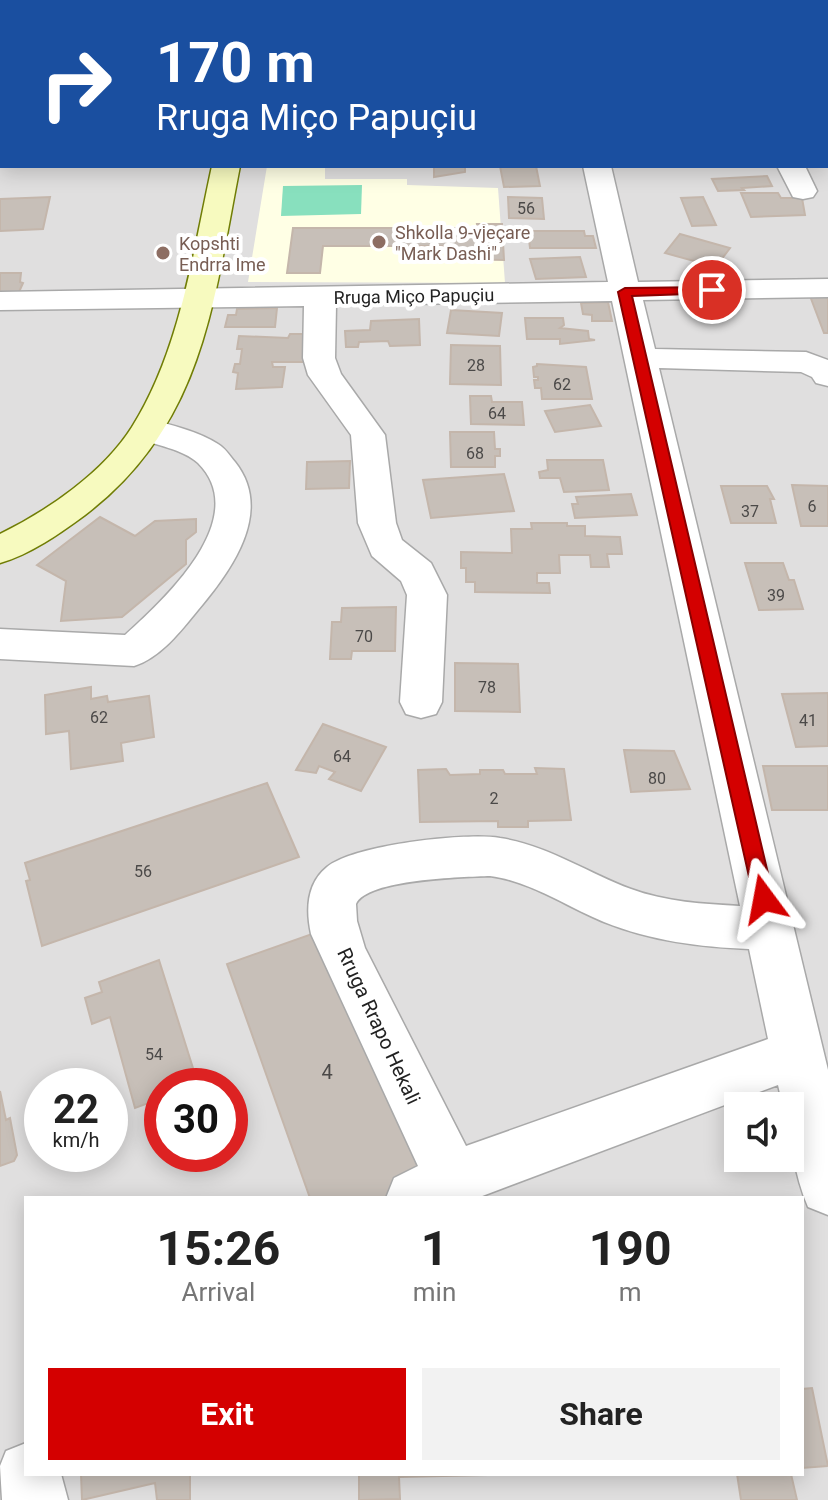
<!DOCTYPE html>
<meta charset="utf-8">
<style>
body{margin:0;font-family:Roboto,sans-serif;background:#f2f2f2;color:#222;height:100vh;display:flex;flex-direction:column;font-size:30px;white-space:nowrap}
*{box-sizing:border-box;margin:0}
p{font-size:26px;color:#767676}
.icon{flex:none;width:44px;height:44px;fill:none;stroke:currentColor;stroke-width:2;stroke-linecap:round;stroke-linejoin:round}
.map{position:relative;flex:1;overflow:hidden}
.side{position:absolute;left:24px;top:1196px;width:780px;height:280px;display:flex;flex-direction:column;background:#fff;border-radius:0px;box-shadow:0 4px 20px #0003}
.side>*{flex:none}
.top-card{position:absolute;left:0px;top:0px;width:828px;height:168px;box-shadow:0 4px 20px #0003;background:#1a4fa0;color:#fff;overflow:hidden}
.tools{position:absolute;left:724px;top:1092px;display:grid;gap:16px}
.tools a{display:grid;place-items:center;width:80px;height:80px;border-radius:0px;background:#fff;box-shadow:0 4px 20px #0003;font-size:40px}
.speed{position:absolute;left:24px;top:1068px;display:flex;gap:16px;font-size:40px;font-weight:700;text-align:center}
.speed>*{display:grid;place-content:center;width:104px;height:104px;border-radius:50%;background:#fff;box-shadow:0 4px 20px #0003;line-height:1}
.speed small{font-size:20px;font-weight:400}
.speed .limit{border:12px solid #d22;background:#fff;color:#111}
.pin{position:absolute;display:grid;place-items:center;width:68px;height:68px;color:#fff;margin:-34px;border:4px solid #fff;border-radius:50%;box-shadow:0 2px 8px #0007}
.me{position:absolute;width:88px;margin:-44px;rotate:347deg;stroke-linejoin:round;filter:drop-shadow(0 0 6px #0008)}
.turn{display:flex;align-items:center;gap:28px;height:168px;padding:0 24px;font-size:36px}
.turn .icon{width:104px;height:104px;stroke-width:2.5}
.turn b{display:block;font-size:56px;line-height:68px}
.eta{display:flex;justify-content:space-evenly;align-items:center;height:136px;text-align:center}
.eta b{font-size:48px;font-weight:700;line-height:56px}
.cta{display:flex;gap:16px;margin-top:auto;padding:16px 24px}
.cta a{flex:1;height:92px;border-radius:0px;background:#d40000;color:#fff;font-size:32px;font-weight:700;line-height:92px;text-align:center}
.cta a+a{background:#f2f2f2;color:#222}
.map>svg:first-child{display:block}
.residential{fill:#e0dfdf;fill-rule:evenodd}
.education{fill:#ffffe5}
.pitch{fill:#88e0be}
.building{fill:#c7bfb8;stroke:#c4b6ab;stroke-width:2}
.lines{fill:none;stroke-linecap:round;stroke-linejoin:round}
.street-casing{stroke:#a9a9a9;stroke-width:3}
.secondary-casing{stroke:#707d05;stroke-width:3}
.street{fill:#fff;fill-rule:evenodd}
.secondary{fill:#f7fabf;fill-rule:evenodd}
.route{fill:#d40000;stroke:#8a0000;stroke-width:2}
.education-dot{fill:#8d6e63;stroke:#fff;stroke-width:3}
.labels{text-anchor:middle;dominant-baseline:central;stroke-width:8;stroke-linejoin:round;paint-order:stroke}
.number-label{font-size:16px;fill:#4b4948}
.far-education-label{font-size:18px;fill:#785e54;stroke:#fff;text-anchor:start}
.far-street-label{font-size:18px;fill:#222;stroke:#fff}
.street-label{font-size:20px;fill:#222;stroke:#fff}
.near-number-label{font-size:20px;fill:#4b4948}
</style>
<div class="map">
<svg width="828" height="1500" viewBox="0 0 828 1500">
<rect width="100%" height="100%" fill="#f2efe9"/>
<path class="residential" d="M0 0H828V1500H0ZM2 2H826V166H2ZM42 1086H110V1154H42ZM162 1086H230V1154H162ZM738 1106H790V1158H738ZM26 1198H802V1474H26Z"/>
<path class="education" d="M267 166H325V179H407V185L498 188 505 283 248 282Z"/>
<path class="pitch" d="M362 185 361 214 281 216 283 186Z"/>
<path class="building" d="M434 166H465V172L434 177Z
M491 166H536L540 186 504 187 500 166Z
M767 176 772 186 742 188 744 190 718 191 712 179Z
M741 193H778L781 198H802L805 215 751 217Z
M50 197 43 229 0 231V199Z
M508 197 542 198 544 219 509 218Z
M703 197 716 225 692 226 681 198Z
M477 224H502L504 260 453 259V246H323L320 273H287L293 228H478Z
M528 231H584L585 236H593L596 248H530Z
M680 234 730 248 721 260 728 262 723 268 716 267 665 253Z
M580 257 586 277 536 279 530 259Z
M0 273H21L20 282 23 283 19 292H0Z
M825 295 828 299V333H824L810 296Z
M608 302 612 321H592V315L583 314 581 303Z
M277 308 275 327H225L228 315H236L237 309Z
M451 310 502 313 499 336 447 333Z
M525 318H563L564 325 560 328 588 331 589 339 595 340 560 344V339H527Z
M419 319 420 345 390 346 388 341 359 342 358 347H346L345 331 370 330 371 321Z
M290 334H305L304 362H272L273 367H285L282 387 236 389 238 373 233 372 235 364H240L242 349H237L239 336 288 338Z
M451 345 500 346 501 385 450 384Z
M537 364 586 367 592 399H542L541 388H535L534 380H538V377H534L533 367 537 366Z
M470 396H491L492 402H522L524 425 471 424Z
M590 405 601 426 555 432 545 411Z
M450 432H494L495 449H500V456H495V467H451Z
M547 460H603L609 490 564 492 560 478H540L539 472 548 470Z
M350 461 349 488 306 489 307 462Z
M504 474 514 511 431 518 423 480Z
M792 485 828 486V526H801Z
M721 486H767L774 499H770L776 523H731Z
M631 494 637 515 575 518 572 504H578L576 497Z
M100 517 135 536 155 521 196 519V532L186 540V564L122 617 61 621 66 581 37 565Z
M531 523H567V526H585V536L620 537 622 554H607L609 567H591L590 555H559L560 573H537V583H549L550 593 475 592V582H466V568H461V552L512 553 511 529H532Z
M745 563H783L789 580H794L803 609 759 610Z
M396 607 395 651H352L351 659H330L332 622H341L342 608Z
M455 663 518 664 520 712 455 711Z
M91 687V699L107 696 108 702 149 696 154 737 121 743 123 761 71 769 69 731 46 734 45 695Z
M828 693V746L796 747 782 694Z
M323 724 386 747 361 791 329 779 335 772 319 766 316 773 296 770Z
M624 750 674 751 690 789 631 792Z
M763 766H828V810H772Z
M535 768 564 769 571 820 528 821V827H498V821L420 822 418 770 446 769 450 775 480 774V770H503L505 774H537Z
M267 783 299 857 42 946 26 881 30 880 25 863Z
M329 928 435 1179 390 1198H310L227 964Z
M159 960 198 1084 162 1086V1098L135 1108 110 1017 92 1024 85 998 102 992 99 982Z
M0 1091 6 1120 10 1118 17 1155 14 1161 0 1166Z
M812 1388 828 1466 802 1468V1389Z
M81 1474H190V1500H157L155 1483 82 1500Z
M359 1474H528L399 1477 400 1499 359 1500Z
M737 1474H791L797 1500H741Z"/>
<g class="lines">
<defs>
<path id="street" d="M104 0H126V2H104Z
M401 0H423V2H401Z
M548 0H570L571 2H549Z
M692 0H714V2H692Z
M0 2H2V16H0Z
M826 8H828V22H826Z
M0 126H2V142H0Z
M826 128H828V144H826Z
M583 166H611L638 282 828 279V297L643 300 655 349 806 352 828 360V386L816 383 812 377 801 372 659 368 828 1070V1215L808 1207C794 1174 790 1142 790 1106H783L778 1085 477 1198H386L394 1178 418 1166 311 934C306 911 306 884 327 867 354 845 466 832 500 838 547 845 588 873 631 889 666 902 704 904 740 906L612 301 336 305 335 358 341 374 385 435 396 523 402 540 431 563 447 595 442 702 436 714 421 718 406 714 400 702 407 595 401 581 372 556 358 523 351 435 308 375 303 358 304 306 0 310V292L608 282ZM490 876C530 881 567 907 604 922 652 941 699 947 749 949L768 1039 466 1146 365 948 357 921 356 904C367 879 463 877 490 876Z
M777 166H805L817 191 813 197 803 199 793 197Z
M148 419C171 425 198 431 218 444 225 448 230 456 235 462 274 511 232 570 198 610 181 631 160 658 134 666L0 659V629L125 635C164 600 253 518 198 463 183 449 155 445 136 438L131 430 136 422Z
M26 1443V1474H61L68 1500H2L0 1466 6 1451Z"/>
<path id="secondary" d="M250 0H272V2H250Z
M212 166H240C213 303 204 424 85 515 59 534 31 554 0 563V534C47 511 103 473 132 427 180 351 193 253 212 166Z"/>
</defs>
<use href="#street" class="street-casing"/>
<use href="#secondary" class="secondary-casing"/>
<use href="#street" class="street"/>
<use href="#secondary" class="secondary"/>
</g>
<path class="route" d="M712 287 718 290 716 293 632 296 774 899 771 905 764 907 757 905 754 899 618 292 625 288Z"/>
<g class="education-dot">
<circle cx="379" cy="242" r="8"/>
<circle cx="163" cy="253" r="8"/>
</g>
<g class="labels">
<g class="number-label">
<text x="526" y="208">56</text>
<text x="476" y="365">28</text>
<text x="562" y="384">62</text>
<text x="497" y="413">64</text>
<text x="475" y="453">68</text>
<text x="812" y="506">6</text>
<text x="750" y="511">37</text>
<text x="776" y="595">39</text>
<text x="364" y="636">70</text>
<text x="487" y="687">78</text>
<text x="99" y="717">62</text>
<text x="808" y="720">41</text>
<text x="342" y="756">64</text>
<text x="657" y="778">80</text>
<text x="494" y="798">2</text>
<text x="143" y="871">56</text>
<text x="154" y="1054">54</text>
</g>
<g class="far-education-label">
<text x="395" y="232">Shkolla 9-vjeçare<tspan x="395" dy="21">"Mark Dashi"</tspan></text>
<text x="179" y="243">Kopshti<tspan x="179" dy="21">Endrra Ime</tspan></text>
</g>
<g class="far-street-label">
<text transform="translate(414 296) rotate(-1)">Rruga Miço Papuçiu</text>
</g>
<g class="street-label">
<text transform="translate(379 1026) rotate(65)">Rruga Rrapo Hekali</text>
</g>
<g class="near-number-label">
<text x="327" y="1072">4</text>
</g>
</g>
</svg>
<div class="tools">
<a><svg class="icon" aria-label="sound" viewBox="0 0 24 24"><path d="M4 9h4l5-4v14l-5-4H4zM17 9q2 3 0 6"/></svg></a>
</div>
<div class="speed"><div>22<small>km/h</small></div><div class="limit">30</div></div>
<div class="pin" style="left:712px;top:290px;background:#d93025"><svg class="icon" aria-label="arrive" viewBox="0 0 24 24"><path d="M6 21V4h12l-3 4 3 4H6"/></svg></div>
<svg class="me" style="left:764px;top:899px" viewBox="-20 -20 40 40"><path d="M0-17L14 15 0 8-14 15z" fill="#d40000" stroke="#fff" stroke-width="4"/></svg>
<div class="top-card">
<div class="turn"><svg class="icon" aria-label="right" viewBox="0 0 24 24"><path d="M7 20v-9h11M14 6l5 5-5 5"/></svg><div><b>170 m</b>Rruga Miço Papuçiu</div></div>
</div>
<section class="side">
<div class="eta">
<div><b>15:26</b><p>Arrival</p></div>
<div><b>1</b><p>min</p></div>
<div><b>190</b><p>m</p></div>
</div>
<div class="cta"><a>Exit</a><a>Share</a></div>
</section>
</div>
